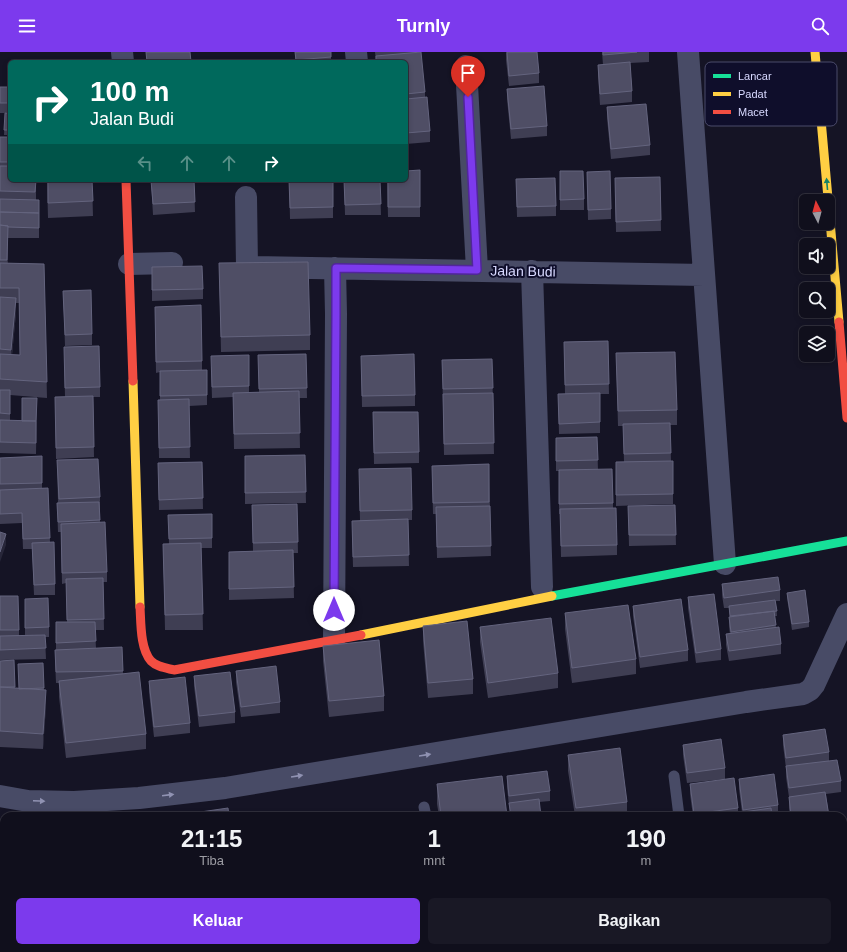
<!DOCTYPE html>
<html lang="id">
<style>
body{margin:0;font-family:Arial,sans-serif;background:#191825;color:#f1f3f6;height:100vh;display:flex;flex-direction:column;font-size:15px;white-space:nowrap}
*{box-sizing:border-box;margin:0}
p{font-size:13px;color:#9c9ca3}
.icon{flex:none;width:22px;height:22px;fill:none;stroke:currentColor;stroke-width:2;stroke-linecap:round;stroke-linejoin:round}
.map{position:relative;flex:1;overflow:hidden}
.side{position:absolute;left:0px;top:760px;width:847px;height:140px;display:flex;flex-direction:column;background:#100f1c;border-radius:12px 12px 0 0;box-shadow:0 2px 6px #0003,0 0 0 1px #302f3b}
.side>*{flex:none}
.guide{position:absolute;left:8px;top:8px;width:400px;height:122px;border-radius:6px;box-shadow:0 2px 6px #0003,0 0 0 1px #302f3b;background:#00695c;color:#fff;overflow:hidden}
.needle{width:26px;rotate:354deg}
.controls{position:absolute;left:799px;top:142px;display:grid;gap:8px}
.controls a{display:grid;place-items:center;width:36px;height:36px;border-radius:6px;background:#100f1c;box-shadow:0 2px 6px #0003,0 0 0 1px #302f3b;font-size:20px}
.pin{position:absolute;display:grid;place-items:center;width:34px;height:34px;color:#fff;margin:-41px -17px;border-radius:50% 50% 50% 0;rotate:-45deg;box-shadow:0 0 4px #0007}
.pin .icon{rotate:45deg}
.me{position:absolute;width:44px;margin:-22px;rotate:0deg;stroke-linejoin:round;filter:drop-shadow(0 0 3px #0008)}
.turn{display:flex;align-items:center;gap:14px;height:84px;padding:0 16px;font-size:18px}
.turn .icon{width:52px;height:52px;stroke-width:2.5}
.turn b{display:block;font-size:28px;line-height:34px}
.lanes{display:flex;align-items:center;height:38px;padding:0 16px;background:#0003;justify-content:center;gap:20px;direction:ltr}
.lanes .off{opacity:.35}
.eta{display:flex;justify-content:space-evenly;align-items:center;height:68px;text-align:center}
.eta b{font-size:24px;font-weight:700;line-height:28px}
.button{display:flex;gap:8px;margin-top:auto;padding:8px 16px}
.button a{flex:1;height:46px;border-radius:6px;background:#7c3aed;color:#fff;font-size:16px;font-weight:700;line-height:46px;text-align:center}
.button a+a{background:#191825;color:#f1f3f6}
header{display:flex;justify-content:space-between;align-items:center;height:52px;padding:0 16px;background:#7c3aed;color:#fff;font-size:18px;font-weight:700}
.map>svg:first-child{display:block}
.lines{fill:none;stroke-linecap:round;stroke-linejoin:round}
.lane{stroke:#484b66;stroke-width:11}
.street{stroke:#484b66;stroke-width:22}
.fast{stroke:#16e098;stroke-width:9}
.slow{stroke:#ffcf43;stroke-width:9}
.jam{stroke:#f24e42;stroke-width:9}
.wall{fill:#3f3e53;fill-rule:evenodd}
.shaded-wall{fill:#272639}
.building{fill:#4f4e65;stroke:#64647e}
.oneway{fill:#138267}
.oneway2{fill:#9092b2}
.route-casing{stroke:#51269a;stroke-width:10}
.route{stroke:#7c3aed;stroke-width:7}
.labels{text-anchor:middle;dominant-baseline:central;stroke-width:4;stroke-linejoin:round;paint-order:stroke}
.street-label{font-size:14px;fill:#d8d9ff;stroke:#0f0e2b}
.key{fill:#0f0e2b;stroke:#4b4b6b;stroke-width:1}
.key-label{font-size:11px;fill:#d8d9ff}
</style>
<header><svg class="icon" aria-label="menu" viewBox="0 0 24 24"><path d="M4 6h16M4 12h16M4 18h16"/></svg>Turnly<svg class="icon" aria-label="search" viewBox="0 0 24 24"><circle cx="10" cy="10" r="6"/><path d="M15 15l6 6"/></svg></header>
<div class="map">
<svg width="847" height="900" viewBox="0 0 847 900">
<rect width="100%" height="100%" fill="#151425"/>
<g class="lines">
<path class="lane" d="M674 724 679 764
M424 755 426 764
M126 896 127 900
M442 896 443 900
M695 896 696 900
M5 900V896"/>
<path class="street" d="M122 0 123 10
M356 0 357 10
M688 0 725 512
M466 14 477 218
M246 145 247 215 704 223
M129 212 172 211
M532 219 542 535
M334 589 336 262 335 216
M0 744 28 749 74 750 139 746 225 736 746 650 803 642 810 638 814 633 847 562"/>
<path class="fast" d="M552 544 847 489"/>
<path class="slow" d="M815 0 839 270
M133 329 140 555
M361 583 552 544"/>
<path class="jam" d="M126 128 133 329
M839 270 847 366
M140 555C141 570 140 597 151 609 157 615 166 616 174 618L361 583"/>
</g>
<path class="wall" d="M295 0H331V10H295Z
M375 0H417L425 40V45L430 79V90L406 92V10H376Z
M506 0 539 21V31L509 34 506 8Z
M602 0H649V10L630 11 632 39V50L600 53 598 24V13H603Z
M0 35H10V61H0Z
M507 37 547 74V84L511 87 507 47Z
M607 55 650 93V103L611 107 607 66Z
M5 61 10 62V83H4Z
M0 85H10V128H36V148H39V186H8V211L44 212 47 346 10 343V368L22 369 37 346 36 402 0 401ZM16 251H19L20 303H12L16 261Z
M420 118V165H388L387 128Z
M560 119 584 147V158H560Z
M587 120 611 157V167L588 168Z
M660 125 661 179 616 180 615 126Z
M516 127 556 154V164L517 165Z
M47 128H92L93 164 48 166Z
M151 128H194L195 160 153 163Z
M289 128H333V166L290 167Z
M344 128H380L381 163H345Z
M219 211 310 283V298L221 300Z
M152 215 203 237V247L152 249Z
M63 239 92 282V293L65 294Z
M155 255 202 309V318H207V353L189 354 190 406H159L158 348H160V320L156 321Z
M608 289 609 342H600V381L559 382 558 342H565L564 290Z
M616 301 677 358V373H670L671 409H673V452L616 454V410H624L623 374H618Z
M306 302 307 346H299L300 396 234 397 233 345 212 346 211 315 249 303V340H259L258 303Z
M361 304 415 343V354L362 355Z
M64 306 100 335V345H93L94 405 56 407 55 345H65Z
M492 307 494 402 444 403 442 308Z
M373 360 419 400V411L374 412Z
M597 385 598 418 613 451V456L617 493V503L561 505 560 462H559V419H556V386Z
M305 403 306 451 245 452V404Z
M42 404V436H48L50 490 55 532V543H34L32 497H23L22 471 0 472V406Z
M57 408 100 445V470L107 520V530H103L104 578H95L96 596 122 595 123 622 146 682V697L66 706 59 645V631H56L55 608V598H56V570H67L66 531 62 532 61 480H58L57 451H58Z
M202 410 203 457 159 458 158 411Z
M489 412 491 504 437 506 436 462H433L432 414Z
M359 428 412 458V468H408L409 514 353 515 352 479 360 468Z
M297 452 298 501H293L294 546 229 548V500L253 499 252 453Z
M675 453 676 493 629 494 628 454Z
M212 462V496H201L203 578H165L163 492H169L168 463Z
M722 532 780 538V549H776L777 564H775L776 576 781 592V602L729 609 726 593V582H730L729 575V565L730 564 729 556H724L722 543Z
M787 541 809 570V575L792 578 787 546Z
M0 544 19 578V584L25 583V547L49 575V585H45L46 607 0 608Z
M688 545 721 597V608L696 611 688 556Z
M633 554 688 598V609L640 616 633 564Z
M565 561 636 607V622L572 631 565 577Z
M423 574 473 627V642L428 646 423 589Z
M480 575 558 621V636L488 646 480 590Z
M323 594 384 644V659L329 665 323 609Z
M14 608 15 636 19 637 43 611 44 638 46 654 43 697 0 695V609Z
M236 619 280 650V661L241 665 236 630Z
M194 624 235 660V671L199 675 194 634Z
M149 629 190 671V681L154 685 149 640Z
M783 683 829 700V709L841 729V740L826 742 829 764H790L789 756V745L786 725V716L783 693Z
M683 693 725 716V727L687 731 683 703Z
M568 703 627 750V763L632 764H575L568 719Z
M507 724 550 739V749L539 750 541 764H510L509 754 507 735Z
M739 727 778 753V764H693L690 742V732L738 756V761L742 760 739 737Z
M437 732 507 764H439L437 752Z
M2 789H4V819L2 809Z
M843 832 845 844V854L843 855Z
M843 881 845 894V900H827L826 896H843Z
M456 896H525V900H457Z
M610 896H661V900H611Z
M715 896H759L728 900H716Z
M805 896H822V897L805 899Z"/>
<path class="shaded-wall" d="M8 174V189L7 223V208Z
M16 246V261L11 313V298Z
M6 482V493L0 510V500Z
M46 638V654L43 697V682Z"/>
<path class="building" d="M146 0H190L191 10H147Z
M295 0H331V5L296 8Z
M421 0 425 40 406 42V10H376V4Z
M507 0H537L539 21 509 24Z
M603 0H637L603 3Z
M630 10 632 39 600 42 598 13Z
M544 34 547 74 511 77 507 37Z
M0 35H10V51H0Z
M427 45 430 79 406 81V47Z
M646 52 650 93 611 97 607 55Z
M5 61 10 62V78H4Z
M0 85H10V110H0Z
M0 114H10V128H36L35 140 0 139Z
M420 118V155H388V128H406V119Z
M560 119H583L584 147 560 148Z
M610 119 611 157 588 158 587 120Z
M660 125 661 168 616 170 615 126Z
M555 126 556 154 517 155 516 127Z
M48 128H92L93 149 48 151Z
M151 128H194L195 150 153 152Z
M289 128H333V155L290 156Z
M344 128H380L381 152 345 153Z
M0 147 39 148V161L0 160Z
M0 160 39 161V176L8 175V174L0 173Z
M0 173 8 174 7 208H0Z
M308 210 310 283 221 285 219 211Z
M0 211 44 212 47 330 0 327V302L20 303 19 236H0Z
M202 214 203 237 152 238V215Z
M91 238 92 282 65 283 63 239Z
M0 245 16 246 11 298 0 297Z
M201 253 202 309 156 310 155 255Z
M608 289 609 332 565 333 564 290Z
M99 294 100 335 65 336 64 295Z
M675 300 677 358 618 359 616 301Z
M306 302 307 336 259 337 258 303Z
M414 302 415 343 362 344 361 304Z
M249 303V334L212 335 211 304Z
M492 307 493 336 443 337 442 308Z
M207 318V343L160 344V319Z
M0 338H10V362L0 361Z
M299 339 300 381 234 382 233 341Z
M493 341 494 391 444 392 443 342Z
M600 341V370L559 372 558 342Z
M93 344 94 395 56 396 55 345Z
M22 346H37L36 369H22Z
M189 347 190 395 159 396 158 348Z
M373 360H418L419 400 374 401Z
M0 368 36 369V391L0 390Z
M670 371 671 401 624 402 623 372Z
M597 385 598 408 556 409V386Z
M305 403 306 440 245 441V404Z
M42 404V431L0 432V406Z
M98 407 100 445 59 447 57 408Z
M673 409V442L616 443V410Z
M202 410 203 446 159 448 158 411Z
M489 412V450L433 451 432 414Z
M411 416 412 458 360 459 359 417Z
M612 417 613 451 559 452V418Z
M48 436 50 486 23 487 22 461 0 462V438Z
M99 450 100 468 58 470 57 451Z
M297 452 298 490 253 491 252 453Z
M675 453 676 483H629L628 454Z
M490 454 491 494 437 495 436 455Z
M616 456 617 493 561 494 560 457Z
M212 462V486L169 487 168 463Z
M408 467 409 503 353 505 352 469Z
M105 470 107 520 62 521 61 472Z
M0 480 6 482 0 500Z
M54 490 55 532 34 533 32 491Z
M201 491 203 562 165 563 163 492Z
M293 498 294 535 229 537V500Z
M778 525 780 538 724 546 722 532Z
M103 526 104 567 67 568 66 527Z
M805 538 809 570 792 572 787 541Z
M714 542 721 597 696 601 688 545Z
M0 544H18L19 578H0Z
M48 546 49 575 25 576V547Z
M681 547 688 598 640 605 633 554Z
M775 548 777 559 730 564 729 554Z
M628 553 636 607 572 616 565 561Z
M774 559 776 573 731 580 729 565Z
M551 566 558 621 488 631 480 575Z
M467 569 473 627 428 631 423 574Z
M56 570H95L96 589 56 591Z
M779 575 781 592 729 599 726 582Z
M45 583 46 596 0 598V584Z
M379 588 384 644 329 649 323 594Z
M122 595 123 619 56 620 55 598Z
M14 608 15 635H0V609Z
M43 611 44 636 19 637 18 612Z
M276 614 280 650 241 655 236 619Z
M139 620 146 682 66 691 59 629Z
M230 620 235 660 199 664 194 624Z
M185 625 190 671 154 675 149 629Z
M0 635 46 638 43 682 0 679Z
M825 677 829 700 786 706 783 683Z
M721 687 725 716 687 721 683 693Z
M620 696 627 750 576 756 568 703Z
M837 708 841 729 789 736 786 714Z
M547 719 550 739 509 744 507 724Z
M774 722 778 753 743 758 739 727Z
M502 724 507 764H441L437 732Z
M734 726 738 756 694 762 690 732Z
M825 740 829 764H791L789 745Z
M539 747 541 764H511L509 751Z
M228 756 229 764H173Z
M771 756 772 764H716Z
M632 763V764H622Z
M2 789H4V800Z
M843 832 845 844H843Z
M0 863 4 896 5 900H0Z
M843 881 845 894H843Z
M459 896H525V900H459Z
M579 896H605L606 900H579Z
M612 896H643L613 900Z"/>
<defs><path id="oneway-solid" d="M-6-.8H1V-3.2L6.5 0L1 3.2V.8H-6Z"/></defs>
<use class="oneway" href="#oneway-solid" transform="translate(827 132) rotate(-95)"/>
<g class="oneway2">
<use href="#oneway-solid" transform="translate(425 703) rotate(-9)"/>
<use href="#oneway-solid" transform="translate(297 724) rotate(-9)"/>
<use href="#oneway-solid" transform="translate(168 743) rotate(-7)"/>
<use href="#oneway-solid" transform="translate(39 749) rotate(2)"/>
</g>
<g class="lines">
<defs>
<path id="route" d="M334 558 336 262V216L477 218 468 45"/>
</defs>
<use href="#route" class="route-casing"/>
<use href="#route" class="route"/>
</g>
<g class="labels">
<g class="street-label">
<text transform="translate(523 219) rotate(1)">Jalan Budi</text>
</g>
</g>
<rect x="705" y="10" width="132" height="64" rx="6" class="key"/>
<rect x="713" y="22" width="18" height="4" fill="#16e098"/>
<rect x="713" y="40" width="18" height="4" fill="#ffcf43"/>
<rect x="713" y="58" width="18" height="4" fill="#f24e42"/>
<g class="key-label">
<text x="738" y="28">Lancar</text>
<text x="738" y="46">Padat</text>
<text x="738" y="64">Macet</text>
</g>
</svg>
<div class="controls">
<a><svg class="needle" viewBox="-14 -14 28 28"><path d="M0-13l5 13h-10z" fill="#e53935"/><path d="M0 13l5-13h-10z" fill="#9c9ca3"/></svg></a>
<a><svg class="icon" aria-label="sound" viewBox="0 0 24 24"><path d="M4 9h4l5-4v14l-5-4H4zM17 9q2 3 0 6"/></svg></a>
<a><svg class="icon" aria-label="search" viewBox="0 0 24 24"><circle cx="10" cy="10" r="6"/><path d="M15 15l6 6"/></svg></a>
<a><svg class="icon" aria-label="layers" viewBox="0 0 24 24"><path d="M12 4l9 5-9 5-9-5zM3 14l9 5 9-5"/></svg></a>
</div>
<div class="pin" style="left:468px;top:45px;background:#d93025"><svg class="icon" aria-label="arrive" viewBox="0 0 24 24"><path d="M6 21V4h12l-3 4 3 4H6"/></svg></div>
<svg class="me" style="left:334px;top:558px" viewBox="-20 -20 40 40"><circle r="19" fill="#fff"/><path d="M0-13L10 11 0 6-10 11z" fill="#7c3aed"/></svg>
<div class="guide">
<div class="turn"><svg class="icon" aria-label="right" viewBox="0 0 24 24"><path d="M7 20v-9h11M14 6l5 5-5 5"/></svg><div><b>100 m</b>Jalan Budi</div></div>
<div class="lanes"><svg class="icon off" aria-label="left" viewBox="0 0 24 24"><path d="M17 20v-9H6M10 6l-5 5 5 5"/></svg><svg class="icon off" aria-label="ahead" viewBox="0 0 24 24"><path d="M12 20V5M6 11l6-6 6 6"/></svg><svg class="icon off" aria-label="ahead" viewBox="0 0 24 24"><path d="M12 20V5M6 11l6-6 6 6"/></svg><svg class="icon" aria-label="right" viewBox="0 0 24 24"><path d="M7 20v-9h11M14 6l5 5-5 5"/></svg></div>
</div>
<section class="side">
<div class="eta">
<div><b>21:15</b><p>Tiba</p></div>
<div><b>1</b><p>mnt</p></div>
<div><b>190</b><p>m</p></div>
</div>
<div class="button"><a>Keluar</a><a>Bagikan</a></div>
</section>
</div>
